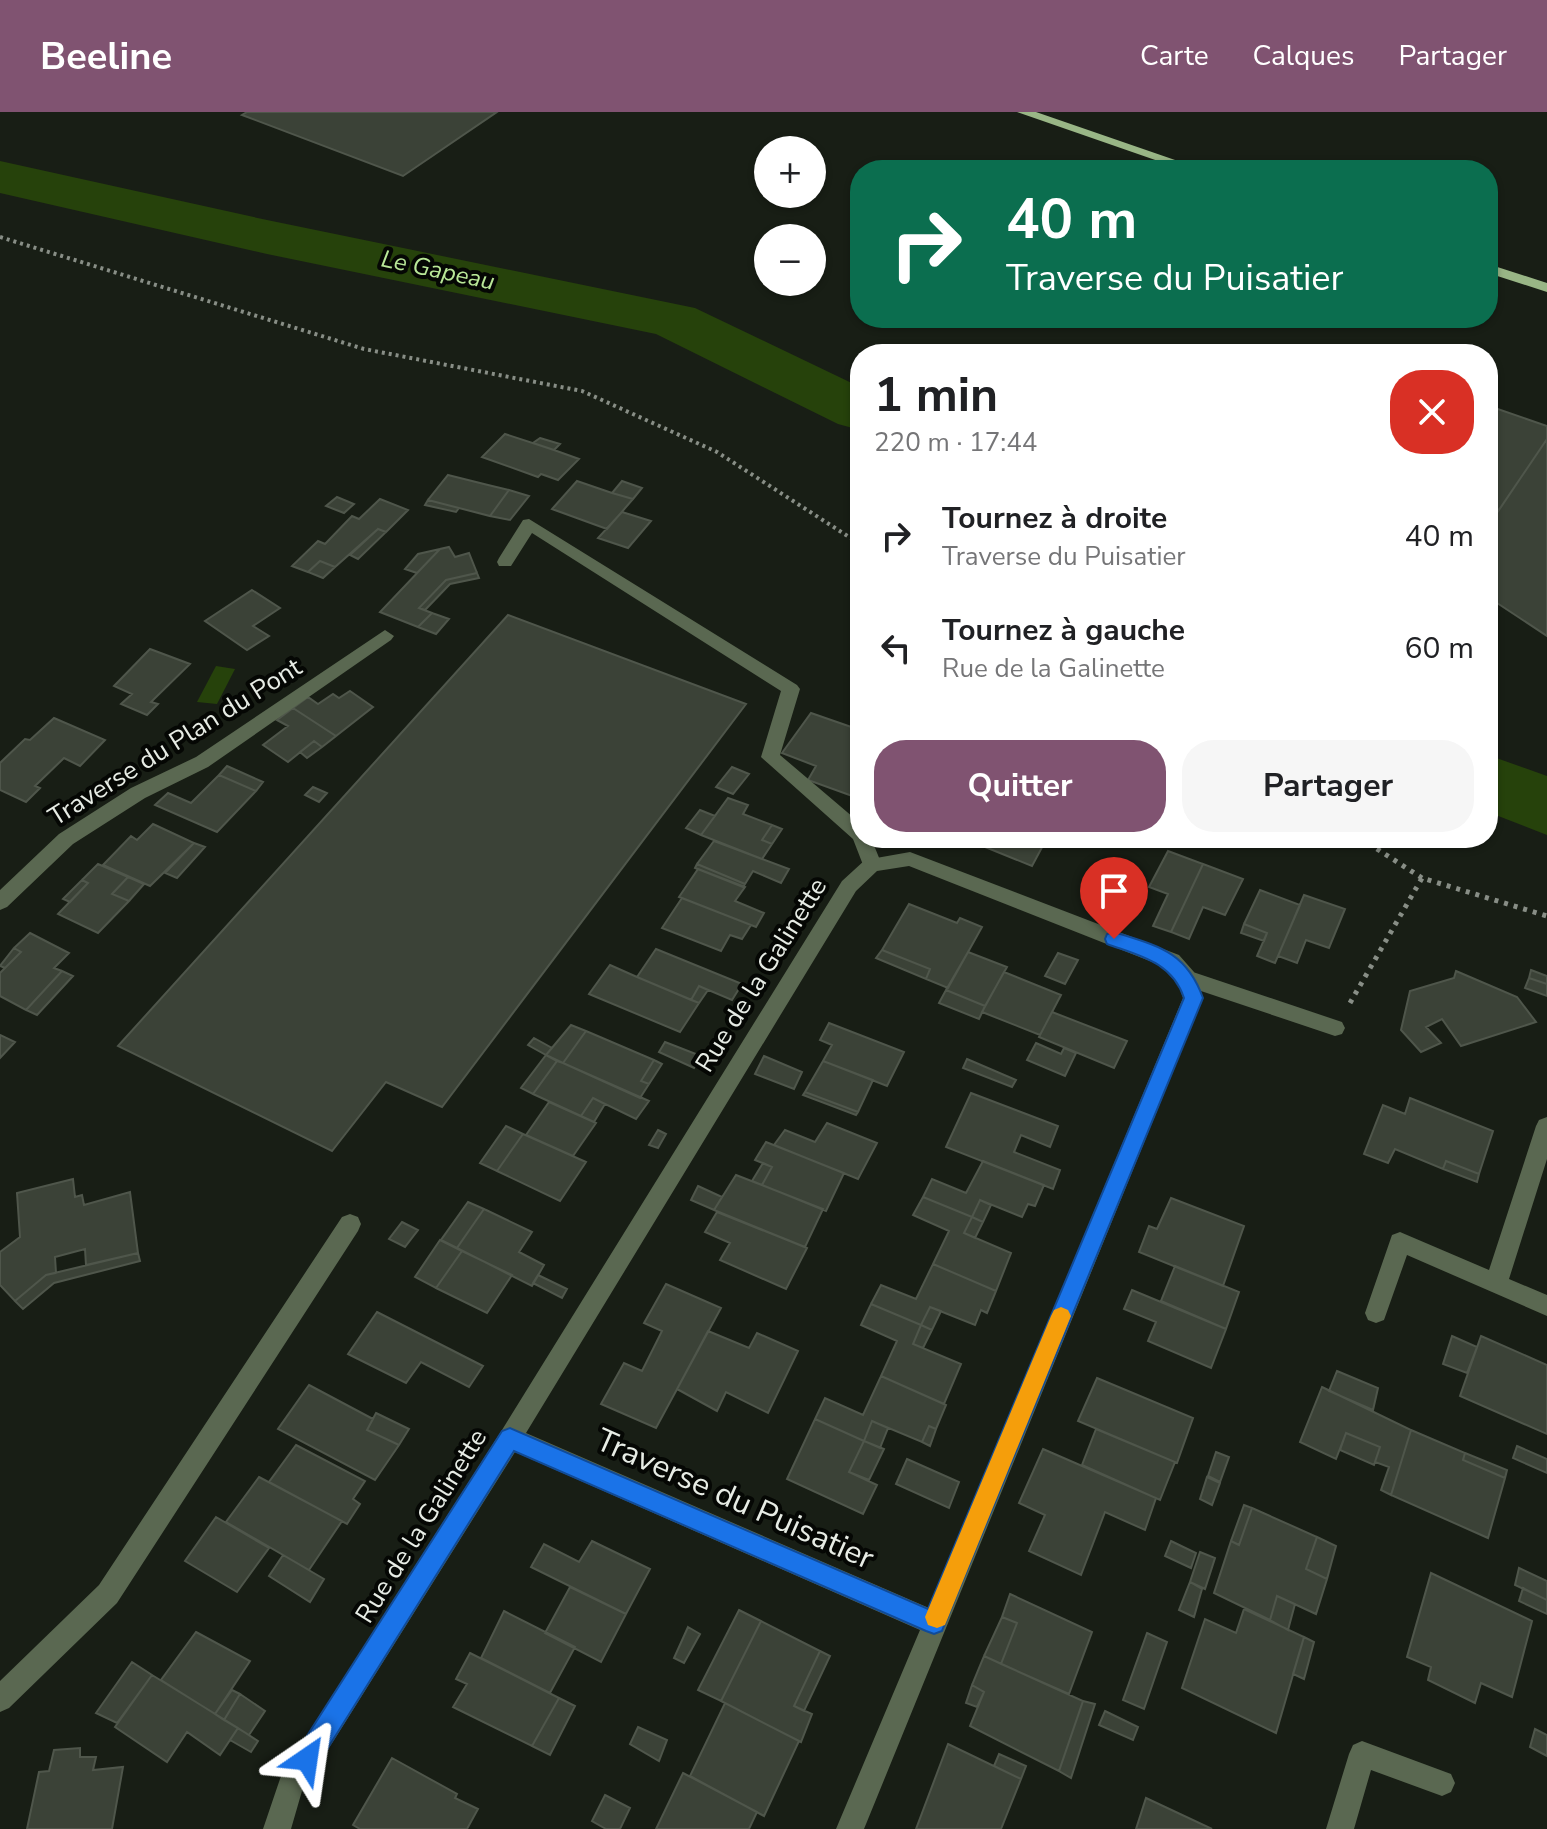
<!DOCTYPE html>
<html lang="fr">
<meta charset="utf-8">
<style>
body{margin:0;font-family:"Nunito Sans",sans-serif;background:#f6f6f6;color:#202124;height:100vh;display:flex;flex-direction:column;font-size:30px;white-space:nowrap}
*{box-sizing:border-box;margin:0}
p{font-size:26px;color:#757577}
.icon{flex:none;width:44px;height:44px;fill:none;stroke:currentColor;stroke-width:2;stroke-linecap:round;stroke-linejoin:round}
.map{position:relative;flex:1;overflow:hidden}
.panel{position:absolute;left:850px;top:232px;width:648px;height:504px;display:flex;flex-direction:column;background:#fff;border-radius:32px;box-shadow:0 2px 6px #0004}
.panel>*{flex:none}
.top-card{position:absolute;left:850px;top:48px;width:648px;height:168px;border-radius:32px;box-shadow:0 2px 6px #0004;background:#0b6e4f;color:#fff;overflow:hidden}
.buttons{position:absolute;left:754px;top:24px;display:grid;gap:16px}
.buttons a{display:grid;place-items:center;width:72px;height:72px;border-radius:50%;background:#fff;box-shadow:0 2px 6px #0004;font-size:40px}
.pin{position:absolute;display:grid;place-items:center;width:68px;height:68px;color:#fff;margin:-82px -34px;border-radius:50% 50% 50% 0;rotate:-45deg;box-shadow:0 0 8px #0007}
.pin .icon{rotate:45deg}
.me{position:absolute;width:88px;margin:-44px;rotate:32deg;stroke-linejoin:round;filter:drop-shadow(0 0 6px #0008)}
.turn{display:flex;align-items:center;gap:28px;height:168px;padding:0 24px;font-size:36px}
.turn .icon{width:104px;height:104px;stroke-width:2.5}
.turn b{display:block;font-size:56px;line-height:68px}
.round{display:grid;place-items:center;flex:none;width:84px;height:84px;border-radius:32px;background:#f6f6f6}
.head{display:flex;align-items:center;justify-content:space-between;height:136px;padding:0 24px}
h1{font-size:48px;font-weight:700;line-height:60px}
.button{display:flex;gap:16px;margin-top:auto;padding:16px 24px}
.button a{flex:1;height:92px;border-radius:32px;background:#805371;color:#fff;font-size:32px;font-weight:700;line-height:92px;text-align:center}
.button a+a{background:#f6f6f6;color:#202124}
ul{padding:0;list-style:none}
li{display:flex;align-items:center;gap:24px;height:112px;padding:0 24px}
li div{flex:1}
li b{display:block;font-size:30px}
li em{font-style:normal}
header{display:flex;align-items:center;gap:48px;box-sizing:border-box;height:112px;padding:0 40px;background:#805371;color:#fff}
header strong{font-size:38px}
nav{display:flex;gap:44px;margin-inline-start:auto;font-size:28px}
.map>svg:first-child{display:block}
.water{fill:#26420b}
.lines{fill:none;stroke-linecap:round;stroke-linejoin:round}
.river{fill:#26420b;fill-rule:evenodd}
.building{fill:#3b4237;stroke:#4f564b;stroke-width:2}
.path-far1{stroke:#888e86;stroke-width:4;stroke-dasharray:3 4;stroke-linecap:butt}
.path{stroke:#888e86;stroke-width:5;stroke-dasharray:4 6;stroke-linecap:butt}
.service{fill:#5a6851;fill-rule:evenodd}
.minor{fill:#5a6851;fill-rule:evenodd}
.primary{fill:#99b686;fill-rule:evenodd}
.route{fill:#1a73e8;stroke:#114b97;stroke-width:2}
.slow{fill:#f59e0b}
.labels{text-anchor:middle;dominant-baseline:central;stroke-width:8;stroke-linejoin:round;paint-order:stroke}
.far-water-label{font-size:24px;font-style:italic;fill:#b9e898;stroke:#050704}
.street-label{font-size:26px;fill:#e7ece5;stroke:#050704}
.near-street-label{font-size:32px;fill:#e7ece5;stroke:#050704}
</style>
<header>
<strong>Beeline</strong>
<nav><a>Carte</a><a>Calques</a><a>Partager</a></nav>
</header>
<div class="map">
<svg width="1547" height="1717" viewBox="0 0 1547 1717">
<rect width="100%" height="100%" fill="#181e15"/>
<path class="water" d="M216 554 235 557 217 592 197 590Z"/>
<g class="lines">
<path class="river" d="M0 49 267 108 695 196 860 275V318L838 312 656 222 267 142 0 81Z
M1488 643 1547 664V723L1488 700Z"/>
</g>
<path class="building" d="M247 0H497L403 64 242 3Z
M1489 294 1547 314V327L1499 398 1488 394Z
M505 322 554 338 579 347 558 368 541 362 538 365 482 345Z
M540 326 560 332 554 338 533 331Z
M1547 327V524L1488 485V414Z
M448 363 488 373 509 378 490 404 428 388Z
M577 369 612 381 633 387 607 417 552 397Z
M622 369 642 376 633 387 612 381Z
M509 378 529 384 510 408 490 404Z
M337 385 354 392 344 401 326 394Z
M380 387 408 398 386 420 378 417 335 455 320 449 308 460 292 454 318 429 325 432 352 404 359 407Z
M428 388 459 396 456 400 425 393Z
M622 400 651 409 628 436 598 426Z
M378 417 386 420 358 447 350 443Z
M449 435 455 445 469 441 477 461 446 468 419 496 432 501 418 515 380 500 440 437Z
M440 437 417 461 405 457 418 442Z
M320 449 335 455 323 466 308 460Z
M477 461 479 466 450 472 425 498 419 496 446 468Z
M252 478 280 496 253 514 269 524 247 538 205 509Z
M432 501 449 507 436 522 418 515Z
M508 503 746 592 442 995 386 970 332 1039 118 934Z
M150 537 190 552 151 590 158 592 147 603 121 592 132 582 114 574Z
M350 579 373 595 336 624 293 596 308 585 318 592 333 582 339 586Z
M293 596 336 624 322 635 314 629 288 650 263 633 288 614 277 608Z
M811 601 860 618V647L857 652 860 653V676L855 685 808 668 816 654 782 641Z
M54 606 105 628 80 654 64 646 35 674 40 676 26 690 0 678V651L25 627 30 628Z
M314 629 322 635 307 646 300 640Z
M227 654 263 670 256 679 219 663Z
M732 655 749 662 733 682 716 675Z
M219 663 256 679 217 720 155 693 168 681 191 691Z
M313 675 327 681 319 690 305 683Z
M728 686 748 693 743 702 772 713 762 728 772 732 762 747 701 723Z
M700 698 715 704 701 723 686 716Z
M153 712 194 731 150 774 103 753 131 724 137 728Z
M772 713 782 717 772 732 762 728Z
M963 726H1047L1032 754Z
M714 729 762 747 789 757 781 771 753 759 745 772 697 752Z
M194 731 205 735 177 766 165 761Z
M1168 739 1203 752 1171 820 1153 814 1168 782 1149 775Z
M98 752 128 765 112 782 129 789 98 821 58 802 88 771 82 768Z
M697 752 745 772 743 775 695 756Z
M1203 752 1243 767 1225 803 1203 795 1189 827 1171 820Z
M698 757 745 775 735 789 764 801 756 815 679 785Z
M128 765 144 772 129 789 112 782Z
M82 768 88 771 70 790 63 787Z
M1260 778 1300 793 1275 851 1257 844 1267 821 1244 812Z
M1304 783 1345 797 1329 836 1306 828 1297 851 1278 844Z
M682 786 751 813 742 827 730 823 721 839 662 816Z
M909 792 957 811 960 806 982 815 948 876 926 867 930 857 882 838Z
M1244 812 1267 821 1264 829 1241 821Z
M30 821 69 841 54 856 62 859 26 898 0 884V861L21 840 14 836Z
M14 836 21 840 5 856 0 854Z
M656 837 742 872 732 888 699 874 691 888 637 865Z
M882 838 930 857 926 867 876 846Z
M968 840 1007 855 985 894 946 878Z
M1058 841 1078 848 1065 872 1045 864Z
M610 853 637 865 699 891 680 920 589 882Z
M1531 858 1547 864V872L1529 866Z
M62 859 73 864 37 903 26 898Z
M1456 859 1517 885 1536 910 1461 934 1442 907 1426 915 1441 931 1421 940 1401 918 1410 879 1454 866Z
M1004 860 1061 883 1040 923 982 900Z
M1529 866 1547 872V884L1525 876Z
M699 874 708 878 699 891 691 888Z
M946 878 985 894 979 907 939 891Z
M1052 900 1127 929 1114 956 1039 925Z
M829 911 904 940 887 974 823 949 832 933 820 928Z
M571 913 586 919 563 951 546 943Z
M586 919 654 948 641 969 649 972 640 986 563 951Z
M0 923 15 930 0 946Z
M534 926 552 936 546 943 528 933Z
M665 930 701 944 694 956 659 940Z
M1036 931 1061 942 1064 936 1076 941 1065 964 1027 948Z
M546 943 557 949 533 982 521 976Z
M764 944 802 960 794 977 755 962Z
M967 947 1016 968 1012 975 963 956Z
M654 948 662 952 649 972 641 969Z
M557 949 563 951 649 989 636 1007 593 986 581 1004 533 982Z
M823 949 873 968 858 1000 805 980Z
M805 980 858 1000 856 1003 803 983Z
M971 981 1058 1014 1050 1035 1021 1023 1014 1040 1060 1058 1053 1077 946 1035Z
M593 986 605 992 594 1010 581 1004Z
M1410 986 1493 1019 1479 1062 1446 1049 1443 1057 1395 1037 1388 1051 1364 1042 1383 993 1405 1002Z
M549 990 596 1011 573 1044 526 1023Z
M827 1011 877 1031 858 1067 774 1033 785 1018 815 1030Z
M506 1014 523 1022 497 1059 480 1051Z
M658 1018 666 1022 658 1036 649 1033Z
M523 1022 586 1050 560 1089 497 1059Z
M766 1030 844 1061 826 1099 762 1073 772 1055 755 1048Z
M983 1049 1044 1073 1035 1094 1028 1092 1022 1105 980 1088 972 1105 923 1085 932 1067 966 1081Z
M1446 1049 1479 1062 1477 1070 1443 1057Z
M763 1051 772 1055 762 1073 752 1069Z
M736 1063 823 1097 805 1135 714 1098Z
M73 1067 75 1085 82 1083 84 1093 130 1080 138 1141 86 1153 85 1137 55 1145 56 1161 46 1163 15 1189 0 1173V1140L20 1125 17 1081Z
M698 1074 722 1085 714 1098 691 1088Z
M923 1085 972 1105 964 1121 1011 1141 996 1179 933 1152 949 1119 913 1103Z
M1171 1086 1244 1114 1223 1174 1139 1140 1149 1114 1157 1117Z
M980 1088 991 1093 983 1110 972 1105Z
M468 1090 484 1097 457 1136 441 1128Z
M484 1097 532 1120 519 1140 544 1153 532 1174 457 1136Z
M717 1100 807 1136 786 1177 720 1148 730 1131 705 1120Z
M972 1105 983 1110 975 1126 964 1121Z
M402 1110 418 1118 405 1135 389 1127Z
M440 1128 462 1139 436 1176 415 1165Z
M462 1139 512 1163 487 1201 436 1176Z
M138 1141 140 1149 54 1171 23 1197 15 1189 46 1163Z
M933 1152 996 1179 987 1201 981 1198 975 1213 930 1195 921 1213 871 1192 881 1173 916 1187Z
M1175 1154 1239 1180 1226 1217 1161 1189Z
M538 1163 567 1177 562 1186 533 1171Z
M666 1172 721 1196 656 1316 601 1292 624 1251 642 1259 662 1219 644 1211Z
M1132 1178 1226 1217 1211 1256 1148 1229 1156 1210 1124 1197Z
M871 1192 921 1213 913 1232 961 1252 944 1292 881 1264 897 1229 861 1213Z
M930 1195 941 1199 932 1218 921 1213Z
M377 1200 483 1254 469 1275 421 1250 406 1271 348 1242Z
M921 1213 932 1218 923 1236 913 1232Z
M708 1219 749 1236 757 1221 798 1239 768 1301 726 1280 717 1299 677 1277Z
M1452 1224 1477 1235 1467 1261 1443 1252Z
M1481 1224 1547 1253V1322L1460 1284Z
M1337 1259 1378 1276 1373 1298 1329 1279Z
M881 1264 946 1293 936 1317 929 1314 922 1330 872 1309 864 1329 815 1307 825 1286 863 1303Z
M1097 1266 1193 1306 1177 1351 1078 1309Z
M309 1273 373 1307 367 1318 399 1333 375 1368 278 1317Z
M1322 1275 1411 1318 1391 1383 1381 1378 1389 1355 1375 1350 1380 1335 1346 1321 1336 1347 1300 1330Z
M376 1301 409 1317 399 1333 367 1318Z
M815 1307 864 1329 849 1360 877 1373 863 1402 787 1367Z
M872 1309 888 1316 880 1336 864 1329Z
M929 1314 936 1317 930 1334 922 1330Z
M1096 1317 1175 1350 1160 1388 1082 1353Z
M1411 1318 1465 1341 1463 1348 1505 1366 1488 1426 1391 1383Z
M1346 1321 1380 1335 1374 1353 1340 1338Z
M864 1329 884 1337 869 1368 849 1360Z
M296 1333 365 1369 353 1387 360 1392 347 1412 269 1370Z
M1517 1334 1547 1347V1361L1513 1346Z
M1043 1337 1156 1386 1145 1418 1105 1400 1081 1463 1029 1439 1045 1403 1019 1391Z
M1216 1340 1229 1345 1220 1370 1208 1364Z
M1465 1341 1507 1358 1505 1366 1463 1348Z
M907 1347 959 1370 949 1396 896 1372Z
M259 1365 342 1409 309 1458 226 1410Z
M1207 1365 1220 1371 1212 1393 1200 1387Z
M1244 1393 1252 1396 1239 1433 1231 1429Z
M1252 1396 1317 1425 1306 1457 1327 1467 1316 1502 1277 1484 1270 1508 1214 1481 1231 1429 1239 1433Z
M216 1405 269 1436 237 1480 185 1449Z
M1317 1425 1336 1434 1327 1467 1306 1457Z
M592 1429 650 1457 626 1502 531 1455 544 1432 579 1450Z
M1171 1429 1196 1441 1191 1456 1165 1444Z
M1200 1440 1215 1446 1205 1477 1190 1470Z
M283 1443 324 1467 310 1490 269 1464Z
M1519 1456 1547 1469V1488L1515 1473Z
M1431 1461 1532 1509 1512 1585 1481 1571 1475 1591 1428 1568 1431 1555 1407 1545Z
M1190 1470 1202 1477 1194 1505 1179 1498Z
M570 1475 626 1502 601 1550 545 1521Z
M1523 1476 1547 1488V1502L1519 1489Z
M1010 1482 1092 1520 1069 1582 1001 1552 1017 1511 1002 1505Z
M1277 1484 1295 1492 1288 1518 1270 1508Z
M1244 1497 1304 1525 1276 1621 1182 1576 1205 1507 1236 1521Z
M739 1498 761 1509 721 1589 698 1578Z
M504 1499 575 1535 550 1581 481 1546Z
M1002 1505 1017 1511 1001 1552 984 1544Z
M761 1509 820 1539 794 1594 812 1602 801 1630 721 1589Z
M688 1515 700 1522 684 1551 674 1546Z
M196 1520 250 1549 215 1602 161 1568Z
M1147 1521 1167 1530 1144 1597 1123 1588Z
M1304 1525 1314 1530 1304 1567 1293 1562Z
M820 1539 830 1544 804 1599 794 1594Z
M470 1541 559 1586 532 1634 453 1595 467 1572 456 1567Z
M984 1544 1083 1589 1059 1659 970 1614 984 1580 972 1573Z
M132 1550 152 1563 117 1611 96 1601Z
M152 1563 238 1616 220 1643 187 1620 167 1650 115 1615Z
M972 1573 984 1580 977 1595 966 1591Z
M232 1578 240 1582 224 1608 215 1602Z
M240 1582 265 1599 249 1623 224 1608Z
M559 1586 575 1594 550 1643 532 1634Z
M1083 1589 1095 1592 1071 1666 1059 1659Z
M725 1591 799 1629 764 1704 690 1664Z
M1105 1599 1138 1615 1133 1628 1099 1613Z
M638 1615 667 1628 659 1649 630 1632Z
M238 1616 258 1629 251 1640 230 1628Z
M1535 1617 1547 1623V1644L1530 1635Z
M948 1632 1021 1667 1001 1717H916Z
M80 1636V1645H96L93 1658 123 1655 112 1717H27L39 1660 49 1659 54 1638Z
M999 1642 1026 1654 1021 1667 994 1654Z
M392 1646 457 1682 455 1686 478 1697 467 1717H360L353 1713Z
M683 1661 757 1700 749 1717H656Z
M605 1683 630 1696 620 1717H606L592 1709Z
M1146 1686 1212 1717H1136Z"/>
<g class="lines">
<path class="path-far1" d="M0 125 364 237 582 279 717 340 860 432"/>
<path class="path" d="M1360 726 1422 766
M1350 891 1422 766 1547 804"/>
<path class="service" d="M529 407 797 573 800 577 780 643 860 711V726H871L882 753 879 758H865L853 727 761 645 781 579 532 421 511 454H499L497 450 499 446 523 408Z
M1187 858 1342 910 1345 916 1342 922 1335 924 1180 872 1177 866 1180 860Z
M350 1102 358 1105 361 1112 358 1119 117 1491 9 1596 0 1600V1569L99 1473 342 1105Z"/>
<path class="minor" d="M385 518 394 524 391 528 208 655 145 686 73 732 7 795 0 798V778L59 722 131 676 196 645Z
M910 740 1179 843 1194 860 1203 886 864 1717H836L920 1518 515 1340 302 1679 291 1717H263L281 1664 502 1318 842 769 865 748ZM909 754 1165 855 1178 870 1183 886 929 1496 526 1321 856 779 877 759Z
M1547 1005V1047L1509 1167 1547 1183V1204L1407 1143 1384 1208 1376 1211 1368 1208 1365 1201 1392 1123 1400 1120 1489 1158 1536 1014 1539 1008Z
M1362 1629 1451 1662 1455 1671 1451 1680 1442 1684 1371 1658 1354 1717H1326L1349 1642 1353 1633Z"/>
<path class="primary" d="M1017 0H1036L1204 58H1184Z
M1488 152 1547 171V180L1488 161Z"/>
</g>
<path class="route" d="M1114 820C1158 834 1186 839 1203 886L942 1519 934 1522 926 1519 514 1339 316 1655 307 1659 298 1655 295 1647 298 1638 502 1319 510 1316 928 1497 1184 886C1172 850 1140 844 1107 832L1105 827 1107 822Z"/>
<path class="slow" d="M1061 1195 1068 1198 1071 1204 945 1513 937 1516 928 1513 925 1505 1051 1204 1054 1198Z"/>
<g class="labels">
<g class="far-water-label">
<text transform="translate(438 158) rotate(12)">Le Gapeau</text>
</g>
<g class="street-label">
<text transform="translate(175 630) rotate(-32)">Traverse du Plan du Pont</text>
<text transform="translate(761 863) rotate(-58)">Rue de la Galinette</text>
<text transform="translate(421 1414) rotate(-58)">Rue de la Galinette</text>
</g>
<g class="near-street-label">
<text transform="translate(735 1387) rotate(24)">Traverse du Puisatier</text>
</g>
</g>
</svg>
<div class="buttons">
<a>+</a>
<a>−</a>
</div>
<div class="pin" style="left:1114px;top:827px;background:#d93025"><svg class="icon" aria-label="arrive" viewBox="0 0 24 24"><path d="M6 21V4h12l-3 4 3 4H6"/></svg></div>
<svg class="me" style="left:307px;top:1647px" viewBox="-20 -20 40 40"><path d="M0-17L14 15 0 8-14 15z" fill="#1a73e8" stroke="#fff" stroke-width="4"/></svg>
<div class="top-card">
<div class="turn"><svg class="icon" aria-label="right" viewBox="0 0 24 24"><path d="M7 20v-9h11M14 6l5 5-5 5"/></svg><div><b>40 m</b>Traverse du Puisatier</div></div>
</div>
<section class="panel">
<div class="head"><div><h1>1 min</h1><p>220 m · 17:44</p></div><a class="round" style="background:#d93025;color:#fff"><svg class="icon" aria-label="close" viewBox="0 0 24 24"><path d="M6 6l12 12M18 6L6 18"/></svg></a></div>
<ul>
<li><svg class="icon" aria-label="right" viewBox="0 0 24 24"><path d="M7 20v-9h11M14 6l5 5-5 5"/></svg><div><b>Tournez à droite</b><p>Traverse du Puisatier</p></div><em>40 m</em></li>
<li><svg class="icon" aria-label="left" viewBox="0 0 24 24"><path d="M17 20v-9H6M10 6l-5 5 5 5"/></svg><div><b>Tournez à gauche</b><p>Rue de la Galinette</p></div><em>60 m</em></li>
</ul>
<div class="button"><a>Quitter</a><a>Partager</a></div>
</section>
</div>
